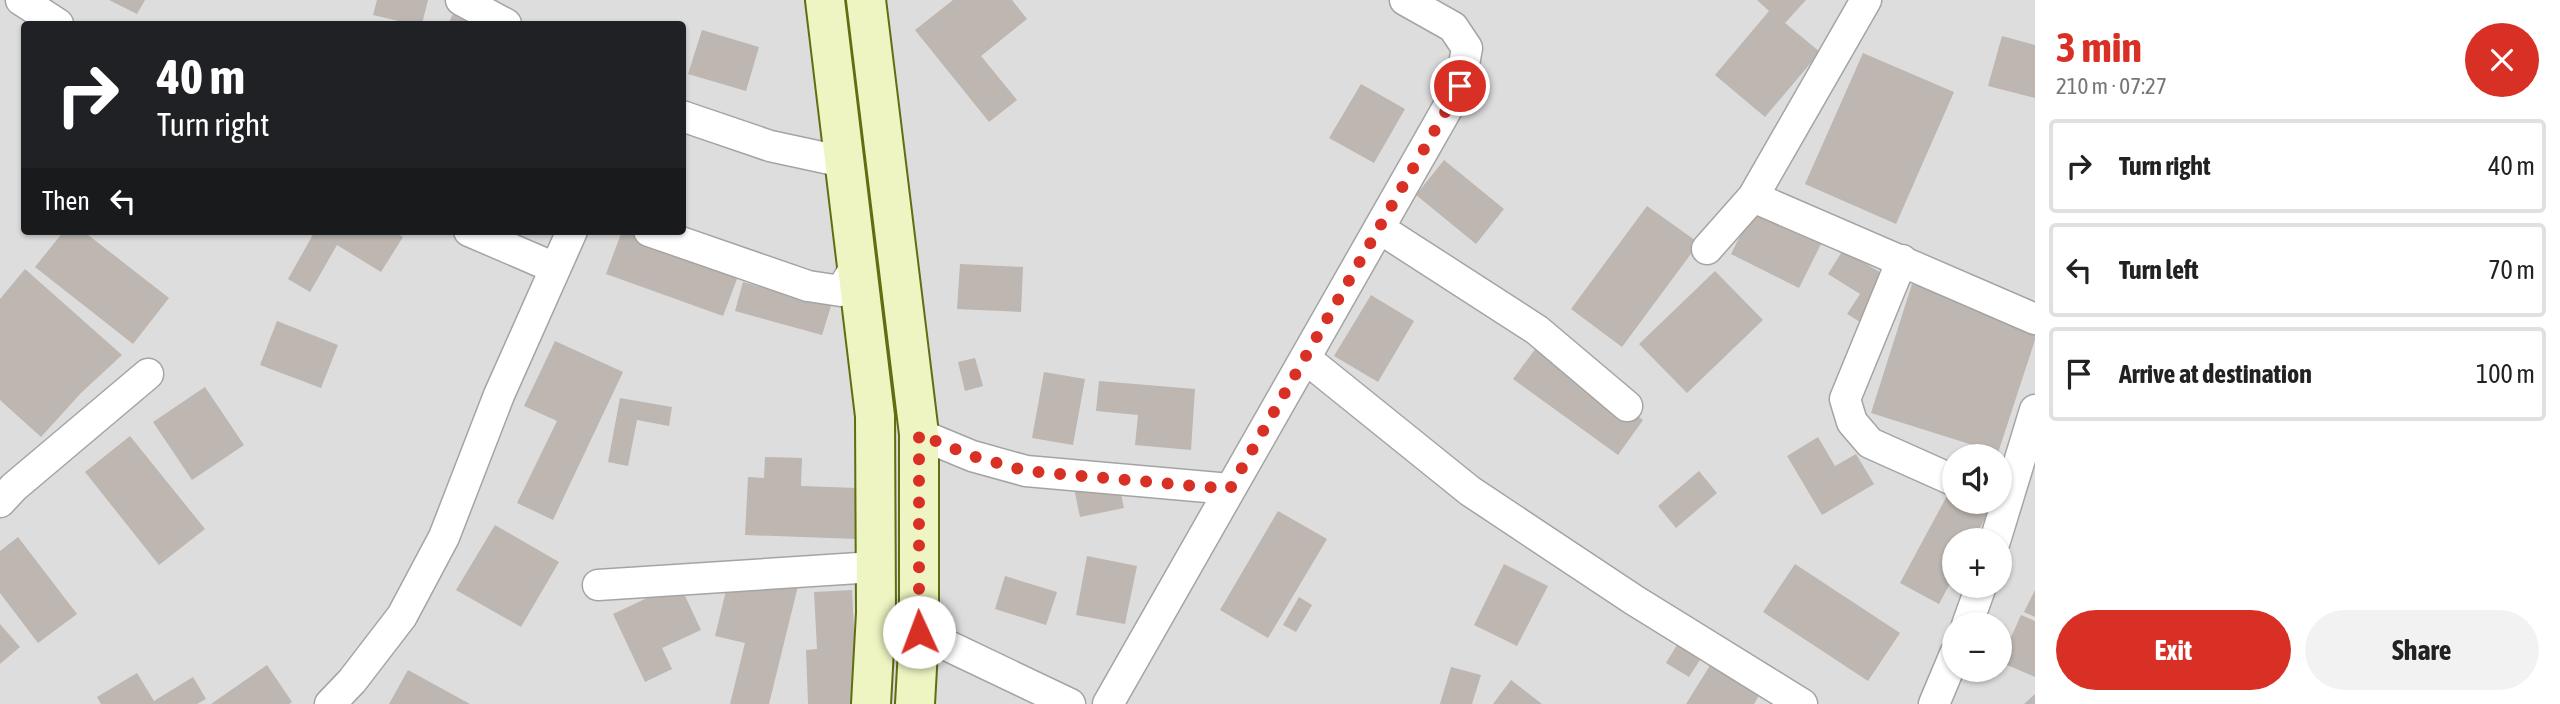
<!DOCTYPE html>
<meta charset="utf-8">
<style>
body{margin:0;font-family:"Asap Condensed",sans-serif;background:#f2f2f2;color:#222;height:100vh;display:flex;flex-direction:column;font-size:26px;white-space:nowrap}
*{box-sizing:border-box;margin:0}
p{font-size:23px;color:#767676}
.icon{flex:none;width:38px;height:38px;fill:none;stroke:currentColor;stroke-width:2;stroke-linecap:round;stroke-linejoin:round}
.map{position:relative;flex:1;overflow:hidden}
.details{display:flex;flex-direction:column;background:#fff;width:525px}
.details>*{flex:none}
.banner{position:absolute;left:21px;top:21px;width:665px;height:214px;border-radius:7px;box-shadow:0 2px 5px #0004;background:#202124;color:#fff;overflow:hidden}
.tools{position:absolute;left:1942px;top:444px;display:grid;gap:14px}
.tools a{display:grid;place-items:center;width:70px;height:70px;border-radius:50%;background:#fff;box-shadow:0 2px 5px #0004;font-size:35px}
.pin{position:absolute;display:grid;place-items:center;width:60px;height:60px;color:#fff;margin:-30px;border:4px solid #fff;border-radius:50%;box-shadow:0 2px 7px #0007}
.me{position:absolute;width:77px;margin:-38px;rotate:358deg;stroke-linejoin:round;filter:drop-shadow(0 0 5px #0008)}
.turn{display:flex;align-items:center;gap:24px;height:147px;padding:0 21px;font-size:32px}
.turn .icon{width:91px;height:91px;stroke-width:2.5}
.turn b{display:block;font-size:49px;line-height:60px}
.then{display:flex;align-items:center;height:66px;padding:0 21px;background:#0003;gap:14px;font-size:26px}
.round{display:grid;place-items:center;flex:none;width:74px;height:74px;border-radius:37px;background:#f2f2f2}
.summary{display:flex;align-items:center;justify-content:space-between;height:119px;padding:0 21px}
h1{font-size:42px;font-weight:700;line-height:52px;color:#d93025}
.primary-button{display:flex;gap:14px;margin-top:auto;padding:14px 21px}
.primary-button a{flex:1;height:80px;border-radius:42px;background:#d93025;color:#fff;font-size:28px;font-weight:700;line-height:80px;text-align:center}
.primary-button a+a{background:#f2f2f2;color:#222}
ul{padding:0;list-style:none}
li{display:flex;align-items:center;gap:21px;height:94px;margin:0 14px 10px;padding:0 7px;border:4px solid #e0e0e0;border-radius:7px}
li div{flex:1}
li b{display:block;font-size:26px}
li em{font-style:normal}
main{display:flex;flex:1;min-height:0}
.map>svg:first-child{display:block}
.residential{fill:#dedddd;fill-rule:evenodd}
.building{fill:#bdb6b1}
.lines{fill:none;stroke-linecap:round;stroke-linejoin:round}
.street-casing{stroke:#a4a4a4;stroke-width:33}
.secondary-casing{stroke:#5e6e10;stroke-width:42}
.street{stroke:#fff;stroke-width:30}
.secondary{stroke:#eef4c2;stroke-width:38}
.route{stroke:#d93025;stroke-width:12;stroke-dasharray:0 21.6}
</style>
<main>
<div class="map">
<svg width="2035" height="704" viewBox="0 0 2035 704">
<rect width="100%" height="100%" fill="#f0eee8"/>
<path class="residential" d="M0 0H2035V704H0ZM24 24H682V231H24ZM1955 457H2000V502H1955ZM1955 541H2000V586H1955ZM1955 625H2000V670H1955Z"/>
<path class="building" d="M109 0H145L137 14Z
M377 0H428L422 24H411L373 15Z
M953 0H1012L1027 19 981 56 1017 100 989 122 915 30Z
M1757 0H1806L1785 23 1820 52 1765 117 1715 75 1769 11Z
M456 8 492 24H448Z
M702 30 759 47 746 91 688 74Z
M2002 36 2035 45V98L1988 86Z
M1863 53 1954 92 1896 224 1805 184Z
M1361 84 1405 109 1374 163 1329 138Z
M1444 160 1504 209 1476 244 1416 195Z
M1647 206 1699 243 1622 347 1571 309Z
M1755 206 1823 240 1799 288 1731 254Z
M682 226 748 250 723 316 606 274 622 231H682Z
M64 231H83L169 298 133 344 35 267Z
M315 231H393L403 237 381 272 337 245 310 292 288 279Z
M1843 250 1888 277 1860 322 1847 314 1860 294 1828 274Z
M960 264 1023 267 1021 312 957 309Z
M25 269 122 355 81 393 41 437 0 400V299Z
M1715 271 1763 320 1687 393 1639 344Z
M743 282 831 306 822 335 735 311Z
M1912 284 2035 323V340L1998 453 1871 413Z
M1371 295 1414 321 1378 382 1334 356Z
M277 321 338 345 321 388 260 365Z
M555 341 623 372 553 520 517 503 557 421 524 406Z
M1539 344 1643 420 1618 455 1513 379Z
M975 358 983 386 965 391 958 362Z
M1044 372 1085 379 1073 445 1032 438Z
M1099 381 1195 389 1191 450 1135 445 1138 415 1096 411Z
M205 387 244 445 192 480 153 422Z
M620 398 672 407 669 426 637 420 628 466 608 462Z
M130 436 205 529 159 565 85 472Z
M1818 437 1835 466 1856 454 1874 484 1822 515 1787 456Z
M765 457 802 458 801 486 858 488 857 539 745 535 748 477 764 478Z
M1115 465 1124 508 1080 517 1071 474Z
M1699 471 1717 493 1676 528 1658 506Z
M1955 481V502H1994L1973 541H1955V574L1939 604 1900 583Z
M1278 511 1327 539 1268 638 1220 610Z
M495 525 559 562 521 627 456 590Z
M18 537 77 614 38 643 0 593V551Z
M1087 556 1137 566 1125 624 1076 615Z
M1504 564 1548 586 1517 646 1474 625Z
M1795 564 1900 633 1868 681 1763 612Z
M731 570 798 586 769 704H730L745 643 715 636Z
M1005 576 1057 592 1046 625 995 609Z
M679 583 701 630 662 648 672 669 645 682 613 614Z
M852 590 858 704H808L806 650 817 649 814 592Z
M2035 590V617L2024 612Z
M1299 597 1312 605 1296 632 1283 625Z
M2021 615 2035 621V677L2000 662Z
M0 624 20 647 0 664Z
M1683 635 1707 649 1689 677 1666 663Z
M1719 651 1768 680 1754 704H1686Z
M267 665 292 702 289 704H211Z
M1451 667 1481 675 1472 704H1440Z
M408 670 470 704H389Z
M137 673 154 701 193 677 206 699 197 704H101L97 697Z
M1511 680 1542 704H1493Z
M2035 694V704H2024Z"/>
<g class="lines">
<defs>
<path id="street" d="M21 0 58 24
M461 0 506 24
M682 116 770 146 844 162
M1753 197 2035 319
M1379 228 1537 330 1627 406
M469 231 555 268
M649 231 808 286 841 291 856 266
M1707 249 1753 197 1866 0
M1902 260 1845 399 1852 422 1870 443 1955 481
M1305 358 1470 491 1634 600 1802 704
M919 434 972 456 1026 471 1230 489
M0 502 14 487 148 374
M1995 541 2035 410
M598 585 874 567
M1967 625 1981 586
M919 632 1070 704
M330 704 352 681 402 616 444 537 499 395 572 231
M1108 704 1460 86 1467 48 1453 27 1405 0
M1934 704 1955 654"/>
<path id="secondary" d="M825 0 875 416 876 613 871 704
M866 0 919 434V632L915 704"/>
</defs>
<use href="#street" class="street-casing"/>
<use href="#secondary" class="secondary-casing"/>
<use href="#street" class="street"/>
<use href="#secondary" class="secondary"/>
</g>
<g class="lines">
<path class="route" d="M919 632V434L972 456 1026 471 1230 489 1460 86"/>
</g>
</svg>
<div class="tools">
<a><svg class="icon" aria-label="sound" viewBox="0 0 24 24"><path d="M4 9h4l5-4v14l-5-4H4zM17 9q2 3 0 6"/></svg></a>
<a>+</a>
<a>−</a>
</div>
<div class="pin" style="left:1460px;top:86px;background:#d93025"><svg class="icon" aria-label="arrive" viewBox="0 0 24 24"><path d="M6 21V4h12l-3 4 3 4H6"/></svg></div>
<svg class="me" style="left:919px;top:632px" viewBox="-20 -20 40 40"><circle r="19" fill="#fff"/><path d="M0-13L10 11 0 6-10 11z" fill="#d93025"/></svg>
<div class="banner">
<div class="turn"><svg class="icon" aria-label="right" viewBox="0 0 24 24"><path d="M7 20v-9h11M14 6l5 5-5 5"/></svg><div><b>40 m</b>Turn right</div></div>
<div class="then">Then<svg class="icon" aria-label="left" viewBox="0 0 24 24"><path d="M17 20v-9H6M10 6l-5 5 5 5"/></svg></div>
</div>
</div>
<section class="details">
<div class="summary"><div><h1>3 min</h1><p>210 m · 07:27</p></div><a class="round" style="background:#d93025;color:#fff"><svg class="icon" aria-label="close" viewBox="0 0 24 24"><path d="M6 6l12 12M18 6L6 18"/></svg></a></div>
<ul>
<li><svg class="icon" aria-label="right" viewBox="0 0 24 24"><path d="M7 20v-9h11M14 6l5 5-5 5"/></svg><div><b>Turn right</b></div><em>40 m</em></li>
<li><svg class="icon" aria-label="left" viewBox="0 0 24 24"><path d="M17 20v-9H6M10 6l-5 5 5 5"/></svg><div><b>Turn left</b></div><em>70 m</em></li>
<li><svg class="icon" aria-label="arrive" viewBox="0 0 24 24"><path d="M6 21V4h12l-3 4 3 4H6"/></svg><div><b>Arrive at destination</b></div><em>100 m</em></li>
</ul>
<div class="primary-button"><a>Exit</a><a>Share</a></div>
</section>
</main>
